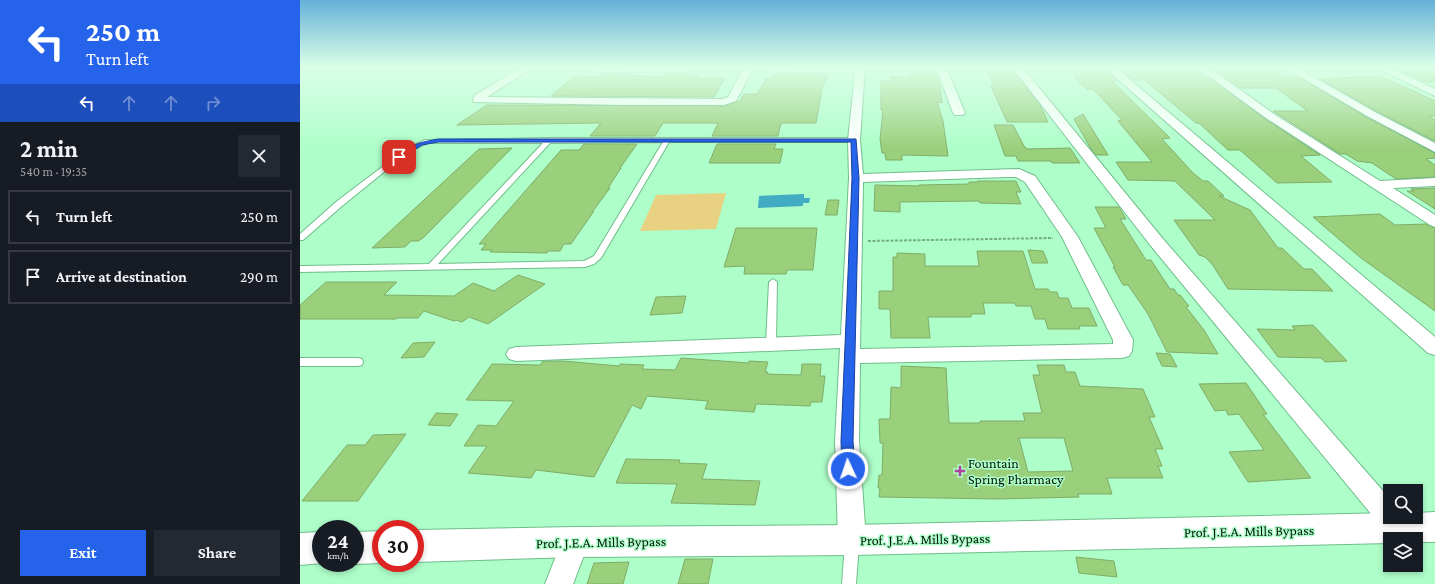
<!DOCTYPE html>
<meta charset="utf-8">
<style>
body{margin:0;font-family:"Crimson Pro",serif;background:#242831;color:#f1f3f6;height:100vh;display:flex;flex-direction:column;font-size:15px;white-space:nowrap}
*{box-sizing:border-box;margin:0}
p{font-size:13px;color:#9ea1a6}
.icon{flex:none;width:22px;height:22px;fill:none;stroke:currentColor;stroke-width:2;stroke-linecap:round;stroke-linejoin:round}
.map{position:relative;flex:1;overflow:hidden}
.details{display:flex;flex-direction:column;background:#171b24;width:300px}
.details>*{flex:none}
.banner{background:#2563eb;color:#fff;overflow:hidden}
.fabs{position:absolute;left:1083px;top:484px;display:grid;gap:8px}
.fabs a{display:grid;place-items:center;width:40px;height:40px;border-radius:0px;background:#171b24;box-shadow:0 2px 6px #0003;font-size:20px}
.speed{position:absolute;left:12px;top:520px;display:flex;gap:8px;font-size:20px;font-weight:700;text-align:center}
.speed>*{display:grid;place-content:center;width:52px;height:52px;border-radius:50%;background:#171b24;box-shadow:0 2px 6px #0003;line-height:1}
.speed small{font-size:10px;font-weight:400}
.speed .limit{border:6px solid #d22;background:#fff;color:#111}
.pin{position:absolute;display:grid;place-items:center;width:34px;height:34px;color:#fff;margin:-17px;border-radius:8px;box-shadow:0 2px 6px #0006}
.me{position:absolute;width:44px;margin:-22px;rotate:357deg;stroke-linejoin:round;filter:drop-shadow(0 0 3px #0008)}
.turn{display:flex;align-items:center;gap:14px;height:84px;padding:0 20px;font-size:18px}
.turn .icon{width:52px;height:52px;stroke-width:2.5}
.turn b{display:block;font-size:28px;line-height:34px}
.lanes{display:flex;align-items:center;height:38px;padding:0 20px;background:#0003;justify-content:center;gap:20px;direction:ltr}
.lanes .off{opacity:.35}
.round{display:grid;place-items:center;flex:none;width:42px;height:42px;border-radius:0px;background:#242831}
.head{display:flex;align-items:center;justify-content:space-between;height:68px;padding:0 20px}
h1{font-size:24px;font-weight:700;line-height:30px}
.cta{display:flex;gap:8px;margin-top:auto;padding:8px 20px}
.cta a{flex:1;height:46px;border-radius:0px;background:#2563eb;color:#fff;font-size:16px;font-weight:700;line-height:46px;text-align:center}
.cta a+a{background:#242831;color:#f1f3f6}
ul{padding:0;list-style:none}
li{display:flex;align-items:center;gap:12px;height:54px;margin:0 8px 6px;padding:0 12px;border:2px solid #363941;border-radius:0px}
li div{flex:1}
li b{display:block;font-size:15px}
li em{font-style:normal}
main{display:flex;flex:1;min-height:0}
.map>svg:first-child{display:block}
.green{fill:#e8d281}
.water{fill:#42acc2}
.building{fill:#9acf7b;stroke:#80ac67;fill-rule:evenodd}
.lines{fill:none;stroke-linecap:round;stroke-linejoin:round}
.service-casing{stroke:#6fbd8b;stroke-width:2}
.minor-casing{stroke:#6fbd8b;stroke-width:2}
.tertiary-casing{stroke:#6fbd8b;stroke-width:2}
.path{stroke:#72ad86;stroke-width:2;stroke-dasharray:3 1.5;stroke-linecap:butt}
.service{fill:#fff;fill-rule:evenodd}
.minor{fill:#fff;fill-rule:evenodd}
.tertiary{fill:#fff;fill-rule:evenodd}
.route{fill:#2563eb;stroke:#184099}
.poi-dot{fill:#af409d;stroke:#aefec9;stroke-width:1.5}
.labels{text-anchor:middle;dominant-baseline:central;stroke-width:3;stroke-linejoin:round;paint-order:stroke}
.near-poi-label{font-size:14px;fill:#001507;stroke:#aefec9;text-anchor:start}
.near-street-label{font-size:14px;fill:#001507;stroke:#aefec9}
</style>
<main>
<section class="details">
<div class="banner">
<div class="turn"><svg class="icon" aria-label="left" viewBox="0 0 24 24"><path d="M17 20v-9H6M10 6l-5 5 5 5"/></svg><div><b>250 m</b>Turn left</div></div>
<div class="lanes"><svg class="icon" aria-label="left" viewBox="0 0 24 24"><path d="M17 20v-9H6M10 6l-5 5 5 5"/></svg><svg class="icon off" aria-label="ahead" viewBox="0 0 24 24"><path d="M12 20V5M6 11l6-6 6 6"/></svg><svg class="icon off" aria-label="ahead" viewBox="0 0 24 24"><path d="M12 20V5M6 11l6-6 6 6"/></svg><svg class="icon off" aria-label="right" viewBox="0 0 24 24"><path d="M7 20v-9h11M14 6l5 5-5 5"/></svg></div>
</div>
<div class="head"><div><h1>2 min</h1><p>540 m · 19:35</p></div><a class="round"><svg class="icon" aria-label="close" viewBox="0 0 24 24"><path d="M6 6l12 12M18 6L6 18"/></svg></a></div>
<ul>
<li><svg class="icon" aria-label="left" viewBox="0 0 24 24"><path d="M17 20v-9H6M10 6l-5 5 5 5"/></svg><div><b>Turn left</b></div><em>250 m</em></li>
<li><svg class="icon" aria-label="arrive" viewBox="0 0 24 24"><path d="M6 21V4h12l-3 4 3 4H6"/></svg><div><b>Arrive at destination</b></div><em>290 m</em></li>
</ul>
<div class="cta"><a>Exit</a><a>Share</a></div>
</section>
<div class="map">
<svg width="1135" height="584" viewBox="0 0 1135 584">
<rect width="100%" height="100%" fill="#aefec9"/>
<path class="green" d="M426 193 416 229 340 231 356 195Z"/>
<path class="water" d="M504 194V198H510L509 203H503V206L458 208 459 196Z"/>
<path class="building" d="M687 67H711L740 105 748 122H707L691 86 694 85 688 74 690 73Z
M768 67H803L817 81H812L869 137 870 138 862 139 893 173 903 181H908L924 196H919L950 210 978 248H982L1004 269H1012L1033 291 928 289 912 264 905 257 899 255 874 220H915L875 181 828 180 816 162H852L818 121 822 120 793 89H787L776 79Z
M818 67H830L833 71H875L871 67H895L965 119 1020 155 1001 156 1032 182 977 183 940 150H928L899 123H896L835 72 842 80H833Z
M911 67H969L984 77 997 76 1066 117 1135 153V158L1126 159 1135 165V177L1096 179 1072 163 1057 161 1046 154H1040L973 111H1008L976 88H939Z
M1092 67H1123L1135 72V82H1126Z
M368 73H386L384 75H398L396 78H425L414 97 251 96 275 76 302 77 304 74 364 77Z
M611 73H636L639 80 642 103 637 102 643 121 648 156 602 155V160H586L585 153H582L580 139 583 110H581V81H591L590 77H608L607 75H612Z
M473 74 528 75 522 89 516 123H481L478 136H412L418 123H363L355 136H290L301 123 157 125 187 105 424 106 440 101 444 94H457L466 79H470Z
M1081 76 1135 101V116H1129L1135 120V141L1076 111 1020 79Z
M783 114 808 155H796L791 149 774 119Z
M694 125H713L724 146 727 149 770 148 780 163H752L751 161H718L716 156H705Z
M284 144H337L320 168H321L308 188H310L293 211H294L271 244H264L260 251H248L247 253 190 252 192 250H181L186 244H179L261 150H279Z
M417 144H476L474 149H483L480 163H409Z
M212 148 123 238 118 241H111L105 247 72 248 179 149Z
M677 181H716L721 192H716L721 204 680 203 679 201 600 202V212L574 211 575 185 619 186V185L669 184V182H678Z
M1135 188V209L1107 191H1114L1111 189Z
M528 200H539L537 215H525Z
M795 207H819L826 219H820L846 260H851L870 289H874L878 295H880L889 306 886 307 904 330 918 354 867 352 848 314 828 285H823L813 267H815L794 228H806Z
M1080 214 1095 225 1126 224 1135 228V311L1061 258 1013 217Z
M436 228H517L513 270H487L486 274H444L445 266 424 267Z
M728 250 743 251 748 263H732Z
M677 251H723L735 289H748L750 292H757L759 298H768L772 308H789L797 326H779L780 329H748L745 319H735L731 306H716L715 303H683L685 314H671V317H628L630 338H591L590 309H579V291H593V257H597V253L625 254V266H679Z
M218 275 245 284 188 324 169 317 162 322 156 320 154 321 124 311 118 318H97L96 319H0V305L26 282H97L84 295 154 296 173 283 194 291Z
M386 296 382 313 350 315 356 297Z
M1013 325 1047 361 1025 362 1021 358 978 357 957 329 995 330 992 326Z
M135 342 124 357 101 358 113 343Z
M856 353 870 354 877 367 862 366Z
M381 358 449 363V361L468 362 465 372H468L467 374 501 375 502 364H521L520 376H525L522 402H511L510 406 456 404 454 412 405 409 408 401 347 396 341 409 332 405 294 477 236 470 231 478 168 473 187 446H164L178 425 196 426 214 401 166 400 192 364 240 365 243 361H263L319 366 320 364 344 365 342 369 375 370Z
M737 365H764L766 372H775L780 386 843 389 855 417H849L863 449H855L862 466H858L863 478H807L812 494H778L779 497 697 499 579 497 580 488H578L579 475H582L583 443H580L579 419H590L591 387 601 388V366L646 368 649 423H680V421H725L723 413H742L733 375H740ZM719 438H764L773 471 728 472Z
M946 383 967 414H963L1011 478 948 482 929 452 964 450 939 414 928 415 926 410 915 411 899 384Z
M136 413 158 414 150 426 128 425Z
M106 434 58 501H2L47 445H65L73 435Z
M326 459 380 460 379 463 407 464 402 479 460 481 455 505 371 503 377 484 316 483Z
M776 557 814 561 817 577 779 573Z
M385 559H413L408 584H378Z
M329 562 323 584H287L294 563Z"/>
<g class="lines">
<defs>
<path id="service" d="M249 138H554L557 140 554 142H369L301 258 294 264 285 267 0 272V266L129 264 243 143H128L111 150 42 206 3 240H0V234L36 202 107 148 125 140ZM363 142 294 256 284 261 138 264 250 143Z
M473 279 477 282 476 344 475 346H467L466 344 469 282Z
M0 358H58L62 359 63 362 62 365 58 366H0Z
M552 537 557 539 559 543 556 584H542L545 543 547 539Z"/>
<path id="minor" d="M222 67H234L187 97 423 99 428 97 442 71 306 72 249 70 244 67H565L560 140 563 174 719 169 735 176 778 237 833 340 832 351 829 356 822 358 560 363 559 441 566 540 562 549 552 553 542 549 538 540 535 441 540 348 216 361 209 359 206 354 209 349 216 347 541 335 549 178 548 140 555 73 452 71 436 101 424 105H323L174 102 173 100 175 95ZM706 177H716L725 182 762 237 813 340V344L560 349 563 182Z
M636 67H646L665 113 663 115H655L653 113Z
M712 67H722L863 239 1090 499V517H1106L1112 528 1108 537 1102 539 1090 537 851 246Z
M804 67H815L1135 337V355L1128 353Z
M896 67H908L974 114 1080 181 1135 178V186L1093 188 1135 215V227L1130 225 966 118Z
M984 67H996L1075 112 1135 143V152L1067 116Z
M1075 67H1088L1135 89V96Z
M275 529 285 533 289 542 273 584H245L265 533Z"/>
<path id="tertiary" d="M1135 512V542H1116V539H1090V543L552 555 275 557 115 562V530L275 527 552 525 1090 513V517H1116V513Z
M81 531V563L55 564 53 563H55V532Z
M21 532V563H23L0 565V533Z"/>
</defs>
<use href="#service" class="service-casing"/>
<use href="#minor" class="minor-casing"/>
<use href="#tertiary" class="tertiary-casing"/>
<path class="path" d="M568 241 753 238"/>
<use href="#service" class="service"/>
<use href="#minor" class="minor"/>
<use href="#tertiary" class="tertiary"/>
</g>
<linearGradient id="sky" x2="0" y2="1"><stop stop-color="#65b1d9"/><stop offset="0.45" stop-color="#dbffe7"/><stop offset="1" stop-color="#dbffe7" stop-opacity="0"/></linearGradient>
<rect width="1135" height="149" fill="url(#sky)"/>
<path class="route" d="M138 139H556L559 178 553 441 555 469 553 473 548 475 544 473 542 469 541 441 552 178 551 142H138L122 145 101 159 96 157C107 145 122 142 138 139Z"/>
<path class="poi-dot" d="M658 465h4v4h4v4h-4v4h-4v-4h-4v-4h4z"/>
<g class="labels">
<g class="near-poi-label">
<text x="668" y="463">Fountain<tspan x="668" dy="16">Spring Pharmacy</tspan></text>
</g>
<g class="near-street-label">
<text transform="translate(949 531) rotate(-1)">Prof. J.E.A. Mills Bypass</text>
<text transform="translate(625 539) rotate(-1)">Prof. J.E.A. Mills Bypass</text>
<text transform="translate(301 542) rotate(-1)">Prof. J.E.A. Mills Bypass</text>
</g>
</g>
</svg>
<div class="fabs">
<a><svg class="icon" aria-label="search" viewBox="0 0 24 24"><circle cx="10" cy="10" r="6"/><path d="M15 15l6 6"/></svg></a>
<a><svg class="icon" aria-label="layers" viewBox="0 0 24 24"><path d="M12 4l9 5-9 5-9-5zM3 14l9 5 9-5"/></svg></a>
</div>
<div class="speed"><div>24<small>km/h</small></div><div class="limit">30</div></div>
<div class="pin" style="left:99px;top:157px;background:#d93025"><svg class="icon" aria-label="arrive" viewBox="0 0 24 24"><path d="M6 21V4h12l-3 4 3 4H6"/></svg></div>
<svg class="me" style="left:548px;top:469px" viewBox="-20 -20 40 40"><circle r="17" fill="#2563eb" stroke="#fff" stroke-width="3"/><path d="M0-11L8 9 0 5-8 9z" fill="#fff"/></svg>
</div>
</main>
